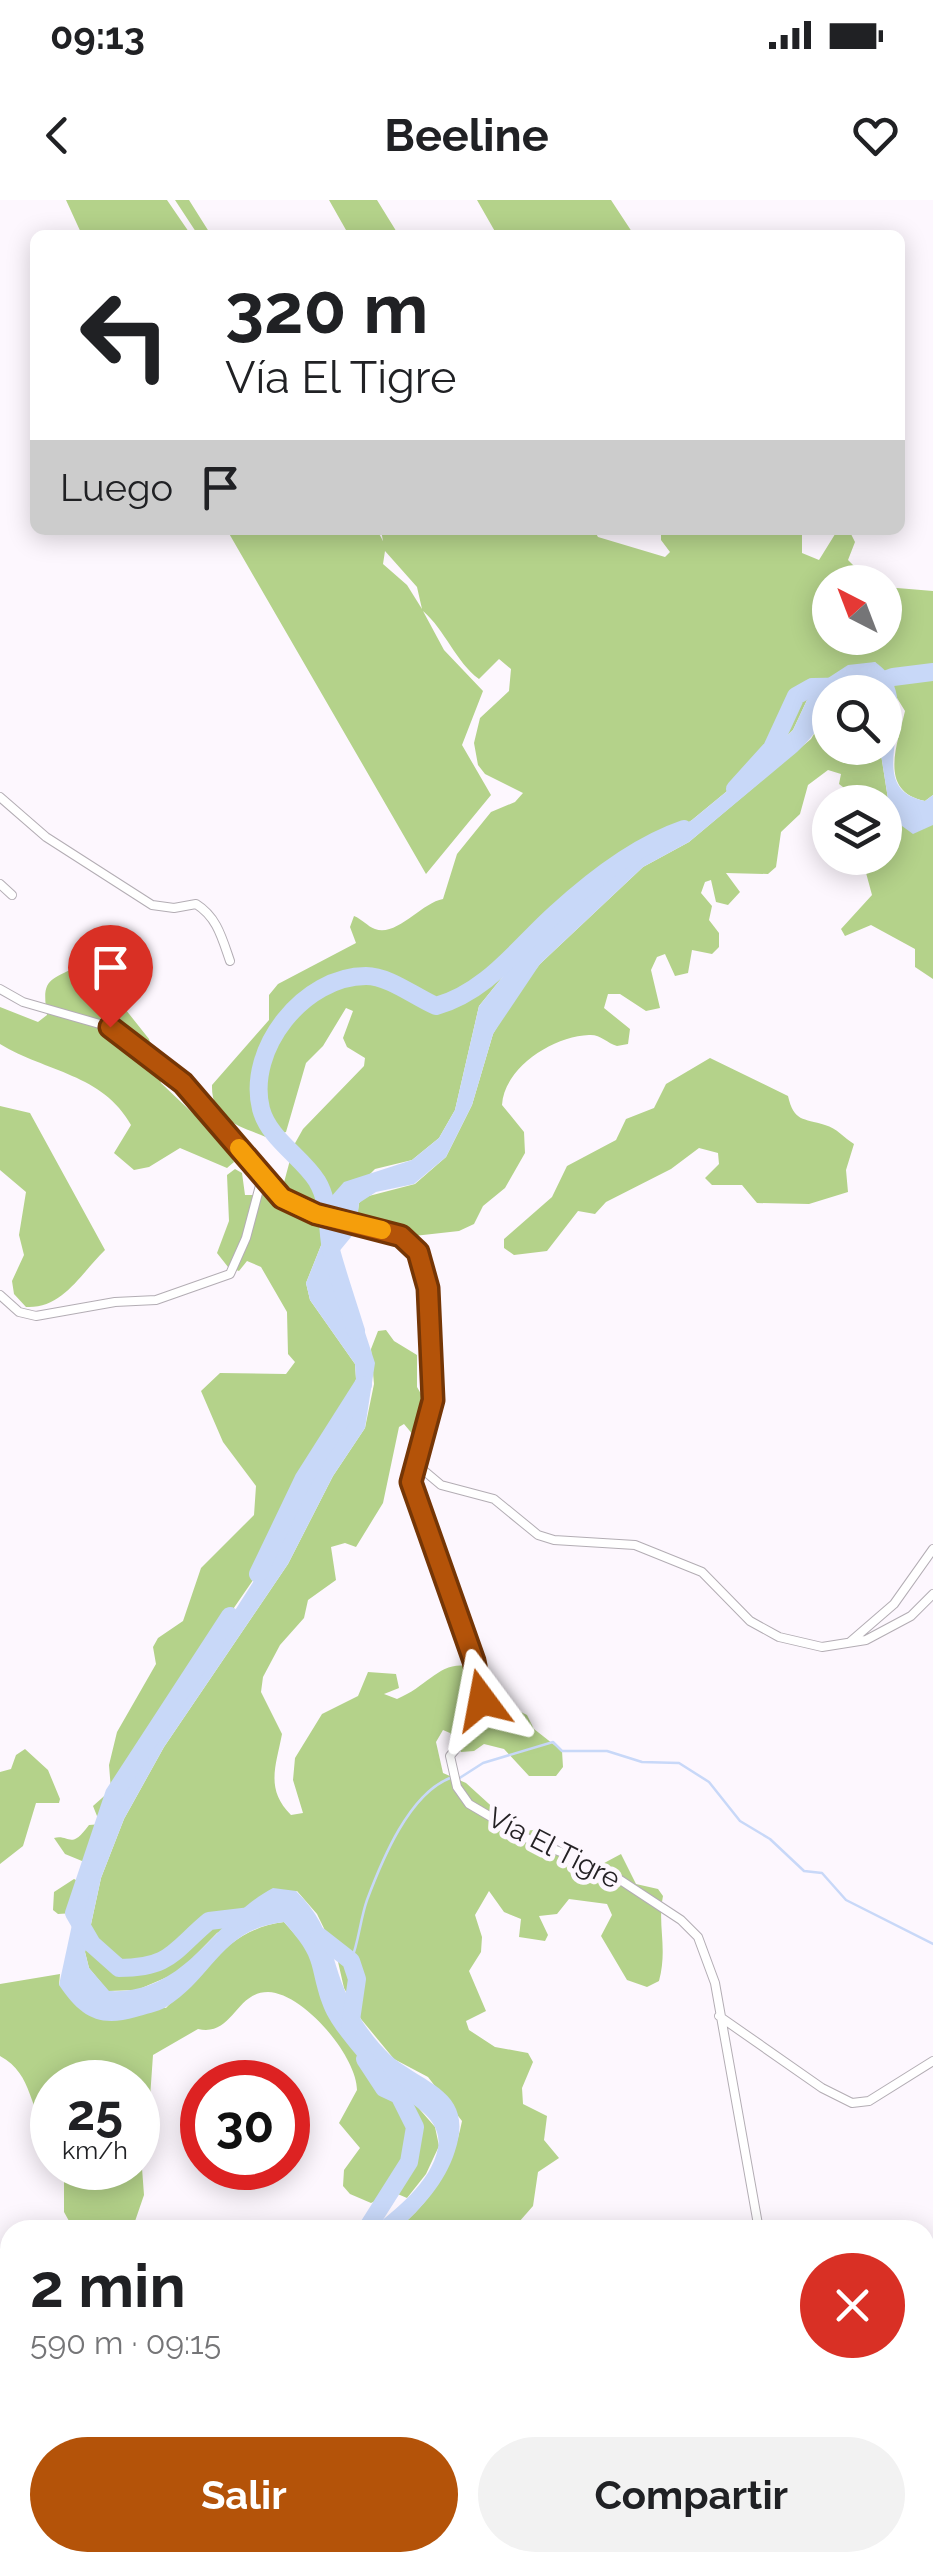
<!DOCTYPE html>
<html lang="es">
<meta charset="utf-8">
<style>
body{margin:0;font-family:Raleway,sans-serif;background:#f2f2f2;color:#202124;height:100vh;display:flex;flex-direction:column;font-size:38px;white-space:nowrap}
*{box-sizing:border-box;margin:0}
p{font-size:32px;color:#757577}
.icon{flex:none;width:55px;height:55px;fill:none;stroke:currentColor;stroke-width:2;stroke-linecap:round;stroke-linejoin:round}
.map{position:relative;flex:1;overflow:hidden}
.side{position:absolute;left:0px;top:2020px;width:935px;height:352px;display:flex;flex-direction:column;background:#fff;border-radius:30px 30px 0 0;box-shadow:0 5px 25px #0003}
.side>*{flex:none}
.guide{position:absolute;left:30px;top:30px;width:875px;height:305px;border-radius:15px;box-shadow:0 5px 25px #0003;background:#fff;color:#202124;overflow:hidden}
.needle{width:65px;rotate:318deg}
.fabs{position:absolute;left:812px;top:365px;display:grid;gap:20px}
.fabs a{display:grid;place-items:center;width:90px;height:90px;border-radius:50%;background:#fff;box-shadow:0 5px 25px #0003;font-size:50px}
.speed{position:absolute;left:30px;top:1860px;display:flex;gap:20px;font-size:50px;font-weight:700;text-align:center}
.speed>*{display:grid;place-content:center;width:130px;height:130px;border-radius:50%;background:#fff;box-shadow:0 5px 25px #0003;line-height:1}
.speed small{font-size:25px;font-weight:400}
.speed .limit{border:15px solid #d22;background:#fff;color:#111}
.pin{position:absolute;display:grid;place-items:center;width:85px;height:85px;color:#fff;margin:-102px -42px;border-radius:50% 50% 50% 0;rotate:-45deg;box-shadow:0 0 10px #0007}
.pin .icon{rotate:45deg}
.me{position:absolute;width:110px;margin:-55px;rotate:347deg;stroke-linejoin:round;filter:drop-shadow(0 0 8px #0008)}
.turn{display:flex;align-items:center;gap:35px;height:210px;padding:0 30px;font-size:45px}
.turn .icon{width:130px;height:130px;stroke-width:2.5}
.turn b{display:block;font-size:70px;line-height:85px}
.then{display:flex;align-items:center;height:95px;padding:0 30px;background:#0003;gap:20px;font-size:38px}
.round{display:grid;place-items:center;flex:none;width:105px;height:105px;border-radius:52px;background:#f2f2f2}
.summary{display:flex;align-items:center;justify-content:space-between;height:170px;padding:0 30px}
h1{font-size:60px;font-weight:700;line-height:75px}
.primary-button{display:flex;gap:20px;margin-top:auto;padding:20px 30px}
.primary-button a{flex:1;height:115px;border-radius:60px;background:#b45309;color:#fff;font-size:40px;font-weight:700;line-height:115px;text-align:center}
.primary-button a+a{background:#f2f2f2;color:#202124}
.status{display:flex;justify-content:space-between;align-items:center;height:70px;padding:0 50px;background:#fff;direction:ltr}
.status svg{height:28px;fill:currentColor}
header{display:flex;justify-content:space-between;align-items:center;height:130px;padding:0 30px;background:#fff;font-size:45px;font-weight:700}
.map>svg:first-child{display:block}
.green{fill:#b4d28a;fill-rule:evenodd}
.water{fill:#c8d8f8}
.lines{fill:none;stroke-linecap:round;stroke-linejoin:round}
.stream{stroke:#c8d8f8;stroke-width:2.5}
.river{stroke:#c8d8f8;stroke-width:18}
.minor-casing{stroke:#b3adb4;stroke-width:10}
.minor{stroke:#fff;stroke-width:8}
.route-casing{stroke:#753606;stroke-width:25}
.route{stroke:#b45309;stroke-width:18}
.slow{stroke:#f59e0b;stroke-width:18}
.labels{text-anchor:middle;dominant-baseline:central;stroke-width:10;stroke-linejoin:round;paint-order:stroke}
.street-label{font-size:28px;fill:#252225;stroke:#fdf7fe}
</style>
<div class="status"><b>09:13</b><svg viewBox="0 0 49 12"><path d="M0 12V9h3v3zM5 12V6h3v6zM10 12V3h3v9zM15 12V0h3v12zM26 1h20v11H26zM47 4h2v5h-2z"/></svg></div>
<header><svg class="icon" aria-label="back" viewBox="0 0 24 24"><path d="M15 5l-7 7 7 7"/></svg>Beeline<svg class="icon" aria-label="heart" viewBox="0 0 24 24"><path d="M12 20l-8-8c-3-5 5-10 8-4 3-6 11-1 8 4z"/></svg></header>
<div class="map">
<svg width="933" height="2371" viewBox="0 0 933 2371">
<rect width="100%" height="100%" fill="#fdf7fe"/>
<path class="green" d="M66 0H167L191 35H82Z
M175 0H189L211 35H198Z
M329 0H377L398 34 384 30 377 35H342L346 30Z
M477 0H611L634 35H497Z
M227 330H377L383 341 381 330H594L598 337 665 357 670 352 661 340V330H802V353L819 360 837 331 850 332 855 342 848 360 870 382H830V438H885V387L933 391V595L925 601C878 591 897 546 905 511L875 462 807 500 793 530 749 573 692 620 552 716 479 806 455 910 439 938 412 960 375 969 322 1022V1043L306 1083 310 1100 355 1164 356 1179 342 1234 294 1303 271 1354 218 1431 204 1459 123 1578 106 1612 97 1616 93 1606 111 1590 109 1565 117 1532 156 1464 153 1447 158 1438 183 1421 201 1368 254 1315 256 1286 223 1242 201 1191 220 1173 286 1174 295 1162 288 1154 287 1112 261 1067 247 1061 239 1071 228 1067 217 1053 229 1021 227 975 235 969 242 973 245 995H267L278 1005 294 945 303 929 364 866 365 858 347 847 343 838 353 811 346 808 323 846 306 863 286 932 268 938C241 926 211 921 212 885L269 820V795L278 784 356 743 350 727 354 716C362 719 367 726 375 729 397 737 421 703 443 699L457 654 491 612 515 602 523 593 485 574 478 565 474 543 480 518 509 491 511 469 499 459 479 479C456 462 445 430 423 411L444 450 483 491 462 545 491 595 426 674ZM385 351 417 387 422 409 407 385 383 364Z
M830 507V548H880L891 618 933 625V779L915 767V749L871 725 845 736 841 729 872 695 862 658H885V602H852V594L839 584 841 574 828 570 808 585 800 614 781 632 776 667 768 674 726 673 740 692 728 705 716 702 711 680 705 682 701 693 712 706 709 720 719 733V747L712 754 692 750 688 773 675 776 665 754 657 757 651 770 660 808 646 811 620 794H608L604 808 630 829 628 844 617 846C607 843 600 834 589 835 553 836 504 868 502 905L524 932 525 953 505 988 483 1006 474 1024 459 1031 414 1036 395 1024 357 1018 359 1003 365 997 415 984 446 957 472 905 493 834 516 794 540 764 643 667 689 642 811 539Z
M80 765 95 771 149 839 161 883 225 944 234 962 227 968 180 948 149 967 134 970 114 953 131 925C103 874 46 872 0 844V807L38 822 47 815C41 777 50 781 80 765Z
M710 858 788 896C794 922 803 918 825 925 837 928 844 938 854 944L846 970 848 992 809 1004 757 1003 742 985H712L705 978 719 964 718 953 699 948 671 969 606 1002 595 1014 578 1011 547 1051 514 1055 504 1048V1039L552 997 567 966 616 940 626 919 654 908 666 884Z
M0 906 30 913 105 1050C81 1073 63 1109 26 1107L14 1094 12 1081 24 1055 19 1035 26 992 0 970Z
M386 1130 394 1141 417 1155V1187L428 1206 421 1231 414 1236 404 1224 399 1227 383 1303 356 1347 345 1343 331 1347 336 1380 308 1400 304 1418 280 1445 263 1477 261 1492 282 1534C276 1566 265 1589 291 1615L303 1613 293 1580 295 1558 322 1514 358 1496 368 1472 396 1474 399 1488 384 1494 397 1499C435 1483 443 1451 487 1473L497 1500 527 1515 534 1529 562 1551 563 1567 556 1576H529L504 1549 484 1544 474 1551 461 1552 450 1533 443 1530 436 1542 443 1573 466 1583 520 1632 539 1629C549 1635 549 1640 555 1649 562 1657 582 1664 593 1669L621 1654 636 1684 658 1689 663 1696C657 1726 668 1747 659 1781L647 1787 627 1780 601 1736 612 1715 607 1704 569 1699 557 1714 539 1716 548 1735 545 1741 519 1737 521 1719 504 1712 489 1691 475 1715 482 1737 481 1752 469 1771 486 1811 466 1821 469 1830 495 1847 528 1853 533 1862 522 1888 523 1904 547 1916 544 1940 559 1958 538 1972 533 2006 519 2022 521 2030H397C432 2000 453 1967 462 1921L428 1877 394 1859 361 1819 344 1788 336 1753 317 1714 297 1691 217 1733 179 1772 137 1790 108 1791 89 1768 85 1752 101 1678 124 1619 164 1547 288 1364 333 1276 365 1228 374 1184 371 1149 378 1131Z
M25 1549 48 1570 60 1599 59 1603H36L23 1646 0 1664V1572L11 1569 16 1555Z
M102 1624 87 1675 82 1661 65 1654 54 1638C70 1634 70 1651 89 1625Z
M74 1679 84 1684 74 1713 58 1714 53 1710 54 1692Z
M284 1722 312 1754 323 1804 335 1824 384 1888 415 1904 435 1927 439 1946 426 1974 407 1998 393 1992 371 2003 350 1994 343 1986 344 1970 360 1948 339 1923 357 1890C357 1857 304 1793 268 1792 235 1792 233 1837 198 1829L153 1855 149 1912 140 1941 144 1995 132 2030H74L64 2012V1968H138V1882H52V1938C27 1910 35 1875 0 1856V1784L60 1774 59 1785 166 1808C202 1772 231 1728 284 1722Z
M301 2363V2362L578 2363 576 2371H292Z"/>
<path class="water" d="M875 462C933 502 854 586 925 601L933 595V625L913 634 891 618 880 548H885V492H874L862 481 842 492H830C830 516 814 536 797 552L689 642 643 667 540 764 493 834 472 905 446 957 414 984 376 992 359 1003 356 1031 337 1054 333 1077 359 1114 375 1163 365 1228 333 1276 288 1364 164 1547 124 1619 101 1678 85 1752 89 1768 109 1791C187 1795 212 1720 273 1688L296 1691C339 1733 328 1769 357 1813 367 1829 381 1848 396 1860 433 1887 473 1895 455 1951 445 1983 422 2008 397 2030H370C396 2009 431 1983 438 1948 445 1910 389 1896 370 1872 355 1852 330 1827 322 1803 308 1760 318 1761 284 1722 220 1729 214 1778 166 1807 158 1812 145 1814 136 1817 98 1828 80 1816 59 1785L76 1706 107 1610 271 1354 294 1303 342 1234 356 1179 355 1164 310 1100 306 1083 322 1043 330 998 344 982 412 960 439 938 455 910 479 806 552 716 619 663 692 620 749 573 793 530 807 500 828 478 848 465Z"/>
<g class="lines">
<path class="stream" d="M458 1579 483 1563 553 1542 562 1551H607L642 1562 679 1563 709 1582 740 1621 770 1639 804 1671 822 1673 846 1700 933 1744
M351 1761C359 1741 360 1720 367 1700 382 1660 409 1594 450 1578"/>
<path class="river" d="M735 589 772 548 796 496 812 487 868 486 893 477 933 472
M356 1131C348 1105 339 1079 332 1054 326 1031 331 1004 317 981 301 956 269 939 261 909 246 849 304 776 366 776 389 776 415 797 436 806 487 792 519 746 556 713 592 680 637 645 684 629
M258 1374 304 1278 363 1185
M230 1416 114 1594 74 1713 92 1744 119 1768C171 1768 173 1751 209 1721L251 1716
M319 1736 351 1761 357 1779 350 1827
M365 1859 384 1888 399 1895 415 1927 409 1962 366 2030
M97 2362 105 2371"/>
<defs>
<path id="minor" d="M0 597 46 637 152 705 174 708 196 704C217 717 222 738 230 761
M0 684 12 695
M0 789 23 802 110 827 130 840 183 883 282 998 316 1014 401 1036 418 1052 427 1088 433 1199 411 1282 473 1461 482 1500 479 1520 450 1556 457 1587 469 1604 530 1640 602 1668 681 1720 698 1737 715 1783 759 2030
M0 1095 19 1112 36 1116 115 1102 156 1100 230 1074 246 1038 262 978
M415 1255 422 1269 441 1285 494 1299 538 1335 554 1340 635 1345 702 1372 750 1421 779 1437 822 1447 866 1440 911 1416 933 1394
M850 1442 894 1404 933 1349
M719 1816 822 1888 852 1903 869 1901 933 1861
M925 2337 933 2347
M726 2371 727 2362"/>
</defs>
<use href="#minor" class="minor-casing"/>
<use href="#minor" class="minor"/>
</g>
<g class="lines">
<defs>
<path id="route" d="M110 827 183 883 282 998 316 1014 401 1036 418 1052 428 1088 433 1200 411 1282 474 1461 482 1500"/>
</defs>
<use href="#route" class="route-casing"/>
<use href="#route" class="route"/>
<path class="slow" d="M239 948 282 998 316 1014 382 1030"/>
</g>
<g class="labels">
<g class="street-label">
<text transform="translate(554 1648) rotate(27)">Vía El Tigre</text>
</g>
</g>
</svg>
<div class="fabs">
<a><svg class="needle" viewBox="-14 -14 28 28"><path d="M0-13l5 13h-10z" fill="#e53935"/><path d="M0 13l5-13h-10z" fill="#757577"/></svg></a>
<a><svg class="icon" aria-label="search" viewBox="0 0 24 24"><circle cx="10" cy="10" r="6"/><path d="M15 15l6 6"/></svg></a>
<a><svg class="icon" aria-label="layers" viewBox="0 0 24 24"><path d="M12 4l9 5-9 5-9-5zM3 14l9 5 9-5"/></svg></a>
</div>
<div class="speed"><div>25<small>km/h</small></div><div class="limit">30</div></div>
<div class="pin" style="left:110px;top:827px;background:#d93025"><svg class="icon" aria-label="arrive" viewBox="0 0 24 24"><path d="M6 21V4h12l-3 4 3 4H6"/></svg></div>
<svg class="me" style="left:482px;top:1500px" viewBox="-20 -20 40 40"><path d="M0-17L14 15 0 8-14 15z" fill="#b45309" stroke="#fff" stroke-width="4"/></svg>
<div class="guide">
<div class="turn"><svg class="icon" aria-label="left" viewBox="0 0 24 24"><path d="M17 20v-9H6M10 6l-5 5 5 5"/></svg><div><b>320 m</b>Vía El Tigre</div></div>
<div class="then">Luego<svg class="icon" aria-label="arrive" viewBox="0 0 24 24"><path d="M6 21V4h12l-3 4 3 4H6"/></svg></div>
</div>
<section class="side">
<div class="summary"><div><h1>2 min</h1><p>590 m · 09:15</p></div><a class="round" style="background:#d93025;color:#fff"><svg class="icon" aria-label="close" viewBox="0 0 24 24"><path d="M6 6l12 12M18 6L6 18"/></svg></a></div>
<div class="primary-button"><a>Salir</a><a>Compartir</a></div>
</section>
</div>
